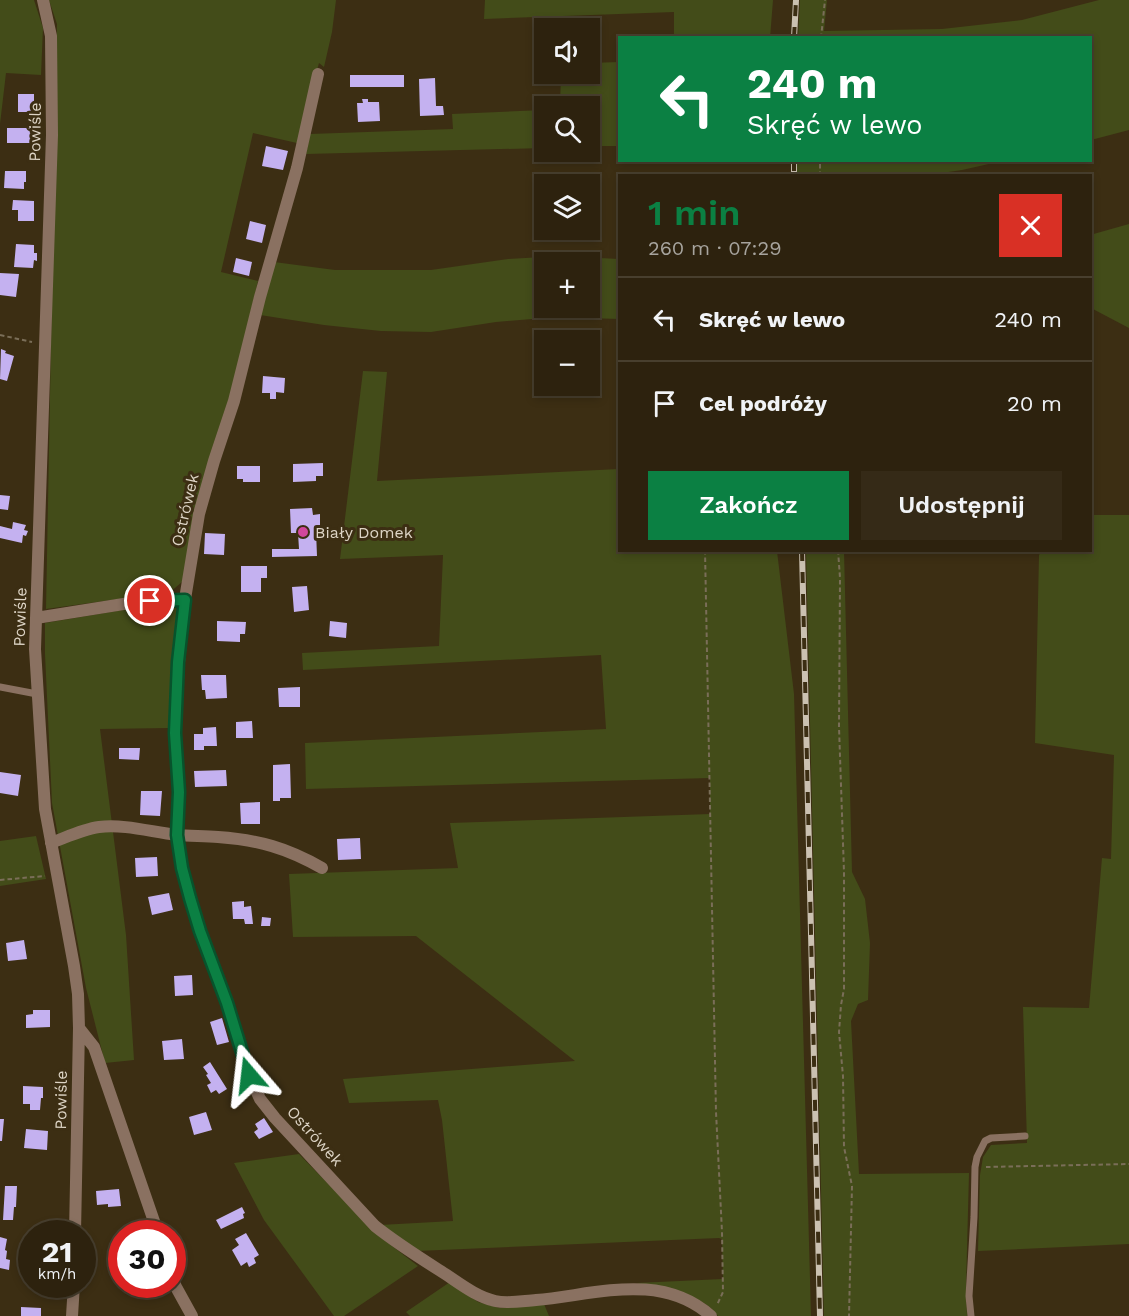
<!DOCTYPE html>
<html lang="pl">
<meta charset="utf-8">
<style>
body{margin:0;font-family:"Work Sans",sans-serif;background:#352a17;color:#f1f3f6;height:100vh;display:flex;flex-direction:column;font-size:22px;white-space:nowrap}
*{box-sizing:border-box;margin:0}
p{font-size:20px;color:#a7a49e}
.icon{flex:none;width:33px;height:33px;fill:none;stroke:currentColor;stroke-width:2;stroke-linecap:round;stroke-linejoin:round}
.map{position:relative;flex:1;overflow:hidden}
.details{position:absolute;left:618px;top:174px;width:474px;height:378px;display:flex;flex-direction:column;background:#2d220e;border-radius:0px;box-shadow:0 3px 9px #0003,0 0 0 2px #483f2e}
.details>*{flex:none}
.top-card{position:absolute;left:618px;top:36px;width:474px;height:126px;border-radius:0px;box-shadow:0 3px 9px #0003,0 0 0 2px #483f2e;background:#0b8043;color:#fff;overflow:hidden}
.fabs{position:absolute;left:534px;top:18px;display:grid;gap:12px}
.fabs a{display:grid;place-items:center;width:66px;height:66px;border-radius:0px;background:#2d220e;box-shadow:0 3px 9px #0003,0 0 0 2px #483f2e;font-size:30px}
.speed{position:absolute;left:18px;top:1220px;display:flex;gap:12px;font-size:30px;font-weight:700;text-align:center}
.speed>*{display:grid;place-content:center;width:78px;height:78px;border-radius:50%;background:#2d220e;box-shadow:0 3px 9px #0003,0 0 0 2px #483f2e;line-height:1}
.speed small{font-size:15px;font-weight:400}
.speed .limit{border:9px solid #d22;background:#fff;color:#111}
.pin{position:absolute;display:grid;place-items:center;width:51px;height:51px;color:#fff;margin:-26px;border:3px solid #fff;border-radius:50%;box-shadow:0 2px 6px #0007}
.me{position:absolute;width:66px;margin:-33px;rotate:343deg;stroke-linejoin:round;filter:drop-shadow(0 0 4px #0008)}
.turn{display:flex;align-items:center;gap:21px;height:126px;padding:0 30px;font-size:27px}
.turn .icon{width:78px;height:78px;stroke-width:2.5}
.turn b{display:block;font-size:42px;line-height:51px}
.round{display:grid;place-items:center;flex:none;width:63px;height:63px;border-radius:0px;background:#352a17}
.headline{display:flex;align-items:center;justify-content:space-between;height:102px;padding:0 30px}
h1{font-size:36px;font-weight:600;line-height:45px;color:#0b8043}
.primary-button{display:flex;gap:12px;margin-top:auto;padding:12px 30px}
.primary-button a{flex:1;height:69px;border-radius:0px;background:#0b8043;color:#fff;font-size:24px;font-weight:600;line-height:69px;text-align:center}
.primary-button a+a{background:#352a17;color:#f1f3f6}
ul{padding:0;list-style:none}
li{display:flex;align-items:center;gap:18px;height:84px;padding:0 30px;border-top:2px solid #483f2e}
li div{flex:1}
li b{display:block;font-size:22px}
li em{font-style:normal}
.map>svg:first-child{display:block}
.green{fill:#434c19;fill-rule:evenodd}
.building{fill:#c4b1f0}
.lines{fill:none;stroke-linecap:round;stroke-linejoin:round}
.path{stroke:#7a6e58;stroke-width:2;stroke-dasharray:4.5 3;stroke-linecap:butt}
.lane{stroke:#8a7161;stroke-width:7}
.street{stroke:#8a7161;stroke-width:12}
.rail-casing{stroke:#cbc1b1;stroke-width:6}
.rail{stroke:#3c2e13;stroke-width:4;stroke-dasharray:11;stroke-linecap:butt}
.route-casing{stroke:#07532c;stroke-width:15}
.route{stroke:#0b8043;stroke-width:10}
.hotel-dot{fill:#d1479c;stroke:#3c2e13;stroke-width:2}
.labels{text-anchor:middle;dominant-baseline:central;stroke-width:6;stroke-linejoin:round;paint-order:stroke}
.street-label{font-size:16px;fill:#ddd4c5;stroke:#3c2e13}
.poi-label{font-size:16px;fill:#ddd4c5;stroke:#3c2e13;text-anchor:start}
</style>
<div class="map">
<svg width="1129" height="1316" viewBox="0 0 1129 1316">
<rect width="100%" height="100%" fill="#3c2e13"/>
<path class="green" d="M0 0H34L43 28 41 75 6 73 0 124Z
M49 0H336L332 32 324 67 319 63 297 143 253 133 221 272 258 281 227 411 183 581 168 594H155L46 609 57 24Z
M485 0H773L770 38 674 37V12L484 19Z
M800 0H827L824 31 942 29 1022 20 1099 0H1129V130L1091 140 1090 38 798 37Z
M619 62V146H590V106H560L561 74H590V63Z
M544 110V148L306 154 310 134 453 129 452 114Z
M797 161V160L1002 161 962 170 928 175H797Z
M1129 224V328L1091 308 1090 235Z
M560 256 619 259V319L556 317 496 322 431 332 381 331 324 325 260 315 274 262 335 270H431L508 259ZM544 262H590V308H544Z
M363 371 387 372 377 481 619 469 620 550 777 551 794 694 811 1316H718C703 1293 661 1289 636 1283L723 1279 722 1239 719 1238 417 1251 380 1225 453 1221 442 1120 438 1100 349 1103 343 1079 575 1061 416 936 293 937 289 874 458 868 450 823 710 814V778L306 789 305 743 606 729 601 655 303 670 302 653 439 646 443 555 340 559Z
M1091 515H1129V1244L978 1251 980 1175 983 1157 991 1145 1027 1143 1023 1007 1089 1008 1102 858 1111 859 1114 755 1035 743 1039 555 1042 551 1090 550Z
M806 551H844L852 872 865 899 870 943 868 1000 858 1004 851 1021 859 1174 969 1173 966 1287 967 1316H824Z
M171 605 179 610 169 728 100 729 126 935 134 1060 105 1063 86 988 52 803 45 654V623L147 606Z
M36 836 46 879 0 886V841Z
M299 1154 379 1236 418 1266 344 1316H334L264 1220 234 1163Z
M450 1282 478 1302 500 1308 544 1304 549 1316H410L406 1312Z"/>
<path class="building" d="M350 75H404V87H350Z
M435 78 436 106H443L444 115 420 116 419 79Z
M18 94H34V112H18Z
M362 99H368V102H379L380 121 358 122 357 103H363Z
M7 128H37V143H7Z
M266 146 288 151 283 170 262 166Z
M5 171H26V182H24V189L4 188Z
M13 200 34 201V221H18V210H12Z
M250 221 266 225 262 243 246 239Z
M16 244 34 245V253H37V261L34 260 33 268 14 267Z
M236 258 252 262 249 276 233 272Z
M0 273 19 274 16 297 0 295Z
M1 349 6 351 5 353 14 356 7 381 0 379Z
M263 376 285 378 284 393 276 392V399H270V393H262Z
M323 463V476H316V481L293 482V464Z
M237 466H260V482H243V479H237Z
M0 495 10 496 8 510 0 509Z
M312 508 313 515 320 514V531H316L317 556 272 557V549H299L298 533H291L290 509Z
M13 522 26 525 24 530 28 531 26 536 23 535 22 543 0 538V526L12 529Z
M205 533 225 534 224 555 204 554Z
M241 566H267V578H261V592H241Z
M307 586 309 610 294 612 292 587Z
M217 621 246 622 245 634H240V642L217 641Z
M330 621 347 623 346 638 329 636Z
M201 675H226L227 698 206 699 205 690H202Z
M300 687V707H279L278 688Z
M252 721 253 738H236V722Z
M216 727 217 746H204V750H194V734H203V728Z
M119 748H140L139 760 119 759Z
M290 764 291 798H280V801H273V765Z
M226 770 227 786 195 787 194 771Z
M0 772 21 775 18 796 0 793Z
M141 791H162L160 816 140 815Z
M260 802V824H241L240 803Z
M360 838 361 859 338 860 337 839Z
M157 857 158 876 136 877 135 858Z
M169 893 173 910 152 915 148 897Z
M244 901V907L251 906 253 924H245L244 919H233L232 902Z
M262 917 271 918 270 926H261Z
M24 940 27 959 8 961 6 943Z
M192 975 193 995 175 996 174 976Z
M33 1010H50V1027L26 1028V1015L33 1014Z
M222 1018 229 1042 217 1045 210 1022Z
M182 1039 184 1059 164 1060 162 1041Z
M210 1062 227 1089 219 1094 216 1090 211 1093 207 1085 211 1083 206 1075 208 1074 203 1067Z
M23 1086 43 1087V1098H41L40 1110H30V1104H23Z
M206 1112 212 1130 194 1135 189 1117Z
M264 1118 273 1132 259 1139 254 1132 258 1129 255 1124Z
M0 1119H4L2 1141H0Z
M26 1129 48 1131 47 1150 24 1148Z
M5 1186H17L16 1207H14L13 1220H3Z
M119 1189 121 1206 108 1207V1204L97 1205 96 1191Z
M242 1207 245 1213 243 1214 244 1218 221 1229 216 1220Z
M246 1233 259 1255 254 1258 256 1263 249 1267 247 1262 241 1266 232 1250 239 1245 235 1239Z
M0 1237 7 1239 5 1250 7 1251 6 1259 10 1260 9 1270 0 1268Z
M113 1259 122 1260V1283L115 1282V1269H112Z
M21 1307 41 1308V1316H21Z"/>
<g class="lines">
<path class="path" d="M821 38 825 0
M820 176V160
M0 335 32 342
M705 550 716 1112 722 1232 723 1292 717 1305
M838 550 840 578 839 727 844 872V989L841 1005 839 1032 843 1076 844 1147 852 1186 849 1316
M0 880 45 876
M986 1167 1129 1164"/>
<path class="lane" d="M0 687 37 694
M971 1316 969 1296 974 1217 975 1167 977 1157 985 1141 991 1138 1025 1136"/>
<path class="street" d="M43 0 51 36 52 135 35 649 45 809 74 966 78 994 79 1028 75 1233
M318 74 297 168 260 297 234 401 214 461 199 514 185 599 179 662 175 733 179 792 177 835 182 868 200 931 227 1003 249 1075 260 1099 275 1118 375 1226C395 1242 417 1256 439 1270 457 1281 474 1296 495 1301 508 1304 522 1301 536 1300 595 1295 660 1271 711 1316
M36 618 136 602 185 599
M51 843C67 837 83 829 99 827 125 824 151 832 177 835 190 836 204 836 218 837 259 840 287 848 322 868
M79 1028 94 1047 158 1233
M172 1276 176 1287 192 1316
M72 1316 74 1284"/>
<defs>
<path id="rail" d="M794 38 796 0
M794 160V176
M802 550 820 1316"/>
</defs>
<use href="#rail" class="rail-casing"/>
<use href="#rail" class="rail"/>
</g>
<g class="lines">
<defs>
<path id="route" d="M150 601 185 600 178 662 175 733 179 792 177 835 182 868 190 898 200 931 227 1003 249 1075"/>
</defs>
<use href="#route" class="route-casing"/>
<use href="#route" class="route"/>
</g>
<circle class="hotel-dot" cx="303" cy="532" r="6"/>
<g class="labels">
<g class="street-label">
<text transform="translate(35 132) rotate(-89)">Powiśle</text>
<text transform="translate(185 510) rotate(-77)">Ostrówek</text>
<text transform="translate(20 617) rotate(-88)">Powiśle</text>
<text transform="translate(61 1100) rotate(-89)">Powiśle</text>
<text transform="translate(315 1136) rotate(48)">Ostrówek</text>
</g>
<g class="poi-label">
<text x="315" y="532">Biały Domek</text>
</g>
</g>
</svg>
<div class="fabs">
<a><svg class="icon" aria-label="sound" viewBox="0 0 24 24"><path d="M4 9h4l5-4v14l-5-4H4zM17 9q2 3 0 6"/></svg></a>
<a><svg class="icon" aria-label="search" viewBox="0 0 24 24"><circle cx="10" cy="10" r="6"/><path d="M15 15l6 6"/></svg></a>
<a><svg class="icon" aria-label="layers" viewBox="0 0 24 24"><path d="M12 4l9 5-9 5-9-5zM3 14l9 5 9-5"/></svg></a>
<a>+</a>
<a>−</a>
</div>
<div class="speed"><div>21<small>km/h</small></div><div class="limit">30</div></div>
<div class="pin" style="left:150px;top:601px;background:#d93025"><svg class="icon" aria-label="arrive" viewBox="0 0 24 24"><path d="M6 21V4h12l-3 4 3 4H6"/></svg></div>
<svg class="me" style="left:249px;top:1075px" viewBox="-20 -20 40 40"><path d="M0-17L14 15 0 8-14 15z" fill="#0b8043" stroke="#fff" stroke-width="4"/></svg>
<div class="top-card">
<div class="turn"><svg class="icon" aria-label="left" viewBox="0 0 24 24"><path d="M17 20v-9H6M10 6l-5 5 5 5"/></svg><div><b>240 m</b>Skręć w lewo</div></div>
</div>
<section class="details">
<div class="headline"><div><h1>1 min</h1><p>260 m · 07:29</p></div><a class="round" style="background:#d93025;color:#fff"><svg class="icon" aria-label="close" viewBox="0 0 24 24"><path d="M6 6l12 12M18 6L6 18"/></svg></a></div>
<ul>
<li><svg class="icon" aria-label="left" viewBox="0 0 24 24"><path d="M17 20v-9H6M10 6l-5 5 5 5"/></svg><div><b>Skręć w lewo</b></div><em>240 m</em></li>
<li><svg class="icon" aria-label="arrive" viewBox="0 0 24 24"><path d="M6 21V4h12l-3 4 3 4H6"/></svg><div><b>Cel podróży</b></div><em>20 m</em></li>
</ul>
<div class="primary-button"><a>Zakończ</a><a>Udostępnij</a></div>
</section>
</div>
